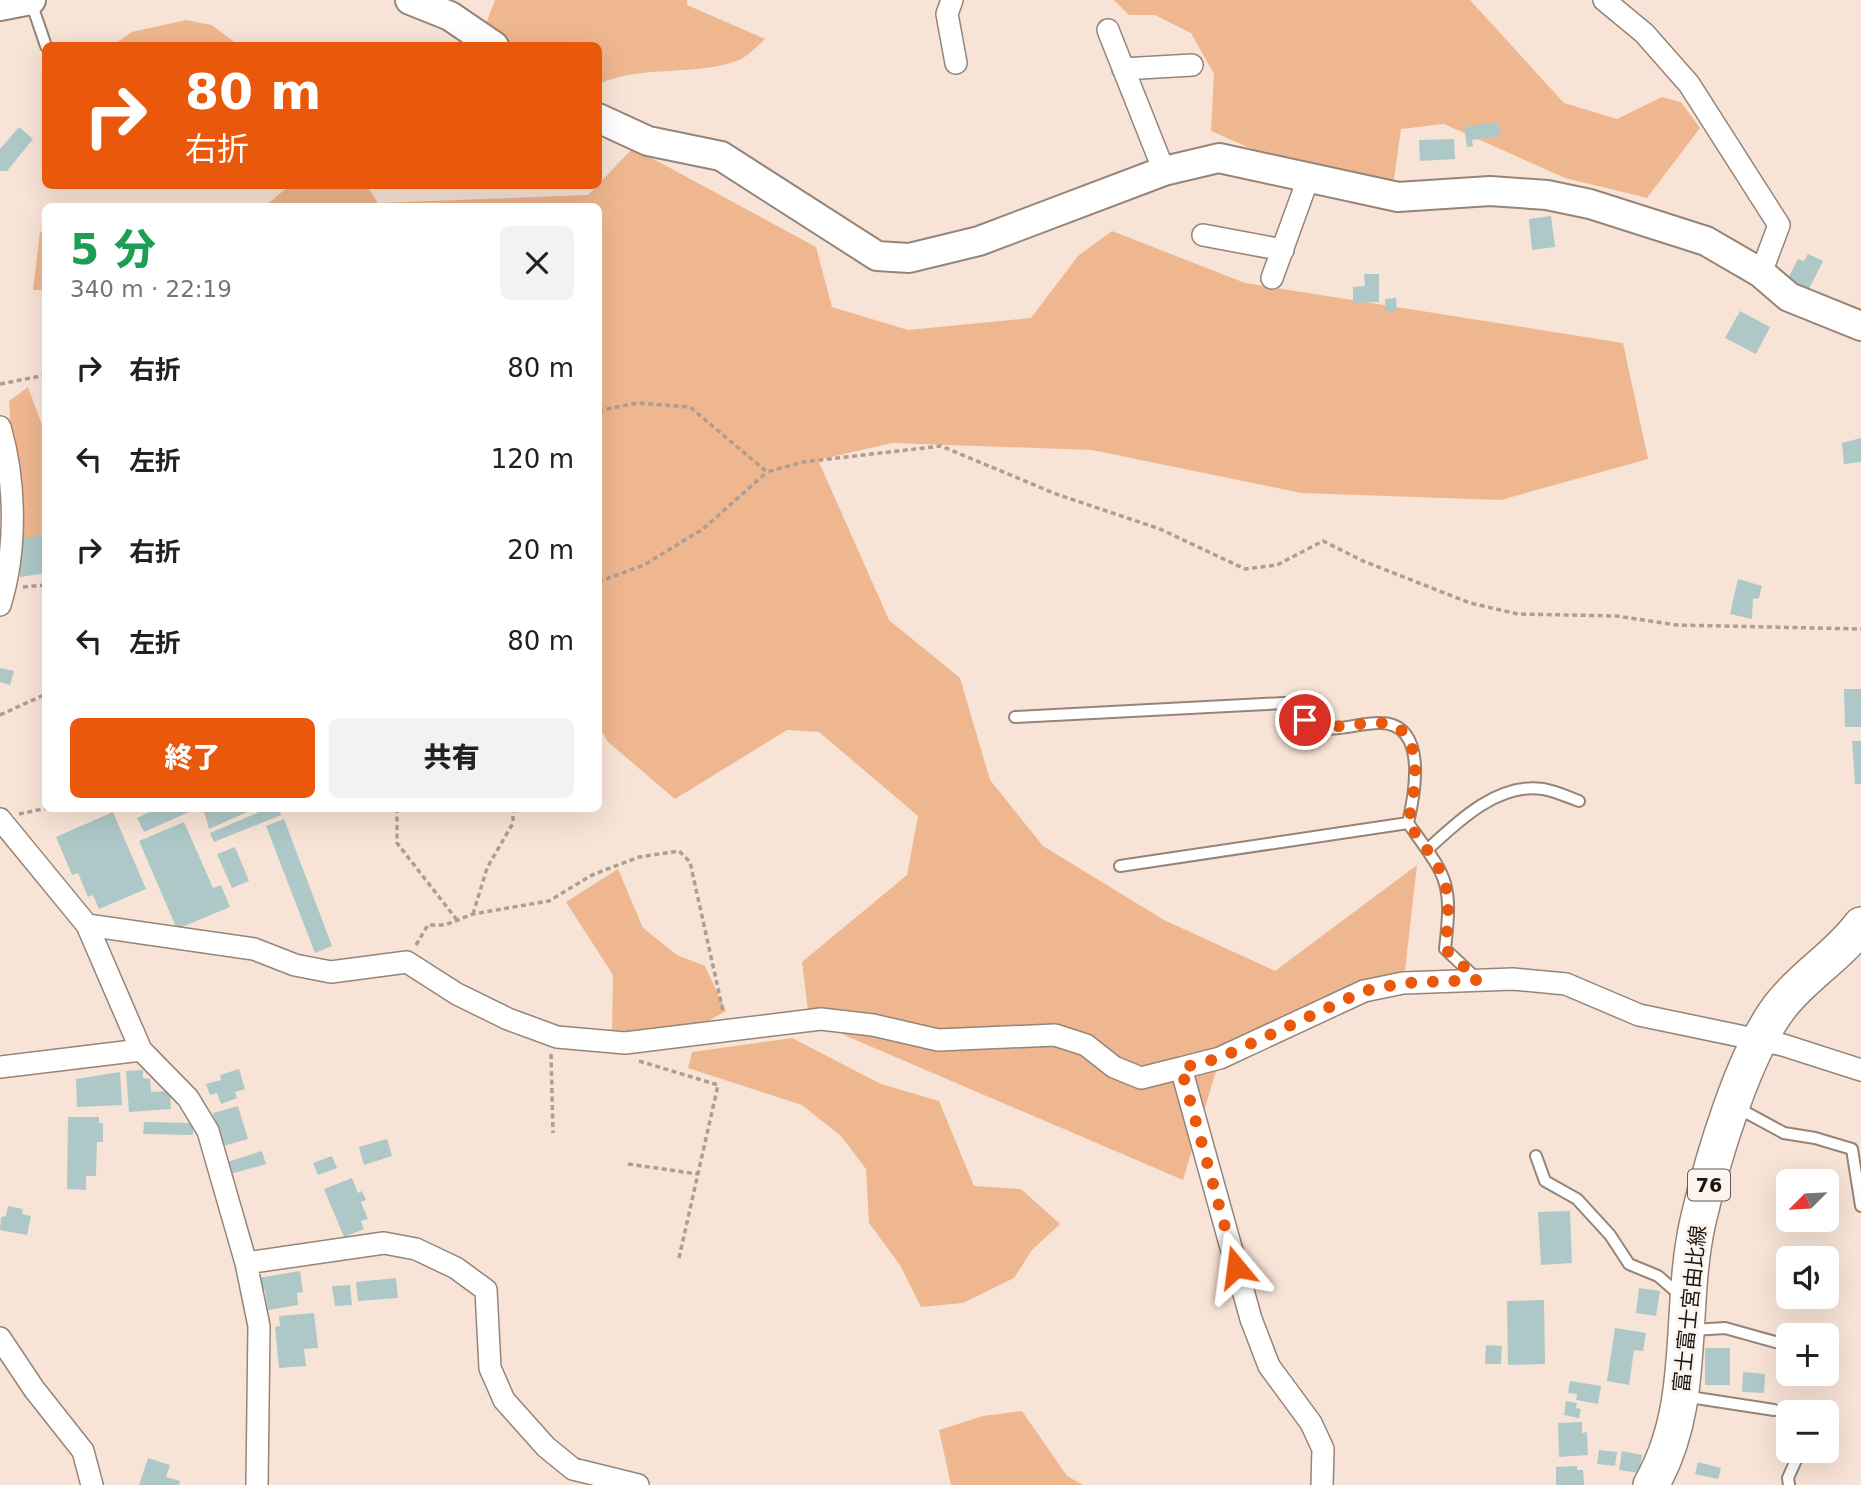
<!DOCTYPE html>
<html lang="ja">
<meta charset="utf-8">
<style>
body{margin:0;font-family:"DejaVu Sans","Noto Sans JP",sans-serif;background:#f2f2f2;color:#202124;height:100vh;display:flex;flex-direction:column;font-size:26px;white-space:nowrap}
*{box-sizing:border-box;margin:0}
p{font-size:23px;color:#757577}
.icon{flex:none;width:38px;height:38px;fill:none;stroke:currentColor;stroke-width:2;stroke-linecap:round;stroke-linejoin:round}
.map{position:relative;flex:1;overflow:hidden}
.panel{position:absolute;left:42px;top:203px;width:560px;height:609px;display:flex;flex-direction:column;background:#fff;border-radius:10px;box-shadow:0 7px 28px #0002}
.panel>*{flex:none}
.top-card{position:absolute;left:42px;top:42px;width:560px;height:147px;border-radius:10px;box-shadow:0 7px 28px #0002;background:#ea580c;color:#fff;overflow:hidden}
.needle{width:46px;rotate:246deg}
.fabs{position:absolute;left:1776px;top:1169px;display:grid;gap:14px}
.fabs a{display:grid;place-items:center;width:63px;height:63px;border-radius:10px;background:#fff;box-shadow:0 7px 28px #0002;font-size:35px}
.pin{position:absolute;display:grid;place-items:center;width:60px;height:60px;color:#fff;margin:-30px;border:4px solid #fff;border-radius:50%;box-shadow:0 2px 7px #0007}
.me{position:absolute;width:77px;margin:-38px;rotate:344deg;stroke-linejoin:round;filter:drop-shadow(0 0 5px #0008)}
.turn{display:flex;align-items:center;gap:24px;height:147px;padding:0 28px;font-size:32px}
.turn .icon{width:91px;height:91px;stroke-width:2.5}
.turn b{display:block;font-size:49px;line-height:60px}
.round{display:grid;place-items:center;flex:none;width:74px;height:74px;border-radius:10px;background:#f2f2f2}
.headline{display:flex;align-items:center;justify-content:space-between;height:119px;padding:0 28px}
h1{font-size:42px;font-weight:800;line-height:52px;color:#1e9e55}
.action{display:flex;gap:14px;margin-top:auto;padding:14px 28px}
.action a{flex:1;height:80px;border-radius:10px;background:#ea580c;color:#fff;font-size:28px;font-weight:800;line-height:80px;text-align:center}
.action a+a{background:#f2f2f2;color:#202124}
ul{padding:0;list-style:none}
li{display:flex;align-items:center;gap:21px;height:91px;padding:0 28px}
li div{flex:1}
li b{display:block;font-size:26px}
li em{font-style:normal}
.map>svg:first-child{display:block}
.green{fill:#efb78f}
.building{fill:#adc8c7}
.lines{fill:none;stroke-linecap:round;stroke-linejoin:round}
.service-casing{stroke:#968477;stroke-width:14}
.minor-casing{stroke:#968477;stroke-width:24}
.tertiary-casing{stroke:#968477;stroke-width:32}
.primary-casing{stroke:#968477;stroke-width:38}
.path{stroke:#ad9d92;stroke-width:3.5;stroke-dasharray:5 3.5;stroke-linecap:butt}
.service{stroke:#fff;stroke-width:10}
.minor{stroke:#fff;stroke-width:21}
.tertiary{stroke:#fff;stroke-width:28}
.primary{stroke:#fff;stroke-width:35}
.route{stroke:#ea580c;stroke-width:12;stroke-dasharray:0 21.6}
.labels{text-anchor:middle;dominant-baseline:central;stroke-width:6;stroke-linejoin:round;paint-order:stroke}
.shield{fill:#fcf4ee;stroke:#5f5853;stroke-width:2}
.shield-label{font-size:19px;font-weight:bold;fill:#1c1510}
.street-label{font-size:21px;fill:#1c1510;stroke:#fcf4ee}
</style>
<div class="map">
<svg width="1861" height="1485" viewBox="0 0 1861 1485">
<rect width="100%" height="100%" fill="#f8e4d6"/>
<path class="green" d="M495 0H687V5L765 39C757 46 748 56 739 60 698 77 642 64 599 84L598 46 495 45 481 37Z
M1114 0H1470L1564 103 1617 119 1662 97 1681 102 1700 128 1647 198 1565 178 1444 124 1401 129 1393 186 1277 160 1211 131 1214 74 1191 33 1155 15H1129Z
M186 20 212 25 238 45H113L132 32Z
M633 148 816 247 832 307 908 330 1031 318 1078 256 1112 231 1245 283 1623 343 1648 459 1501 500 1301 493 1092 450 892 443 818 460 889 620 960 678 990 780 1043 846 1164 920 1275 971 1417 865 1405 970 1220 1058 1183 1180 809 1020 802 962 907 875 918 816 819 732 787 730 675 799 608 742 599 726 598 206H265L289 186H367L378 203 588 195Z
M40 232H45V290H33Z
M28 387 45 433V568L20 577 9 401Z
M618 869 643 928 677 955 705 966 726 1011 692 1030 612 1032 613 975 566 902Z
M792 1038 881 1084 939 1101 974 1186 1021 1189 1060 1224 1032 1250 1014 1278 963 1303 921 1307 900 1265 869 1223 866 1169 841 1136 802 1105 688 1068 692 1052Z
M1022 1411 1067 1476 1083 1485H951L939 1430 983 1416Z"/>
<path class="building" d="M1498 122 1500 136 1472 140 1473 146 1467 147 1464 127Z
M19 127 33 139 7 171H0V149Z
M1454 139 1455 159 1420 161 1419 140Z
M1551 216 1555 247 1532 250 1529 219Z
M1808 254 1823 261 1808 291 1787 280 1798 259 1804 261Z
M1364 274H1379V302L1353 303V287L1365 286Z
M1396 298 1397 312H1386L1385 299Z
M1740 311 1770 327 1756 354 1725 338Z
M1861 438V462L1844 464 1842 443Z
M46 534V573L20 577 23 539Z
M1738 579 1762 586 1759 598 1753 599 1752 619 1730 614Z
M0 668 14 671 10 685 0 682Z
M1844 689H1861V727H1845Z
M1852 741H1861V784H1855Z
M158 808H190L191 811 144 832 137 818Z
M203 808H256L209 829Z
M269 808H279L281 815 214 842 210 833Z
M113 812 146 889 99 909 93 895 88 897 78 873 72 875 56 837Z
M284 819 332 946 315 953 266 826Z
M184 822 213 888 221 885 230 907 177 929 139 841Z
M235 847 249 881 232 888 217 854Z
M239 1069 245 1089 235 1092 237 1098 221 1104 217 1093 210 1095 206 1084 221 1080 220 1075Z
M143 1070V1078L150 1079 151 1092 170 1091 171 1109 129 1112 126 1071Z
M120 1072 122 1105 77 1107 76 1079Z
M238 1106 248 1139 223 1146 213 1113Z
M68 1117H99V1123H103V1142H97L96 1176H86V1190L67 1189Z
M144 1122 193 1123V1135L143 1134Z
M387 1139 392 1156 364 1165 359 1147Z
M262 1151 266 1164 231 1174 227 1162Z
M332 1156 337 1168 318 1175 313 1163Z
M352 1178 358 1193 362 1191 366 1200 361 1202 368 1219 361 1221 364 1229 344 1237 324 1189Z
M8 1206 23 1209 22 1214 31 1216 27 1235 0 1230 1 1217 6 1216Z
M1570 1211 1572 1263 1541 1265 1538 1212Z
M300 1271 303 1292 297 1293 298 1305 268 1310 265 1290H260L258 1278Z
M396 1278 398 1298 358 1301 356 1282Z
M350 1285 352 1305 335 1306 332 1286Z
M1639 1288 1660 1291 1656 1316 1636 1313Z
M1544 1300 1545 1364 1508 1365 1507 1301Z
M314 1313 318 1348 304 1349 306 1366 279 1368 275 1327 280 1326 279 1316Z
M1615 1328 1646 1333 1643 1351 1634 1350 1629 1385 1607 1381Z
M1486 1345 1502 1346 1501 1364H1485Z
M1705 1348H1730V1385H1705Z
M1743 1372 1765 1374 1764 1393 1742 1392Z
M1570 1381 1601 1386 1598 1404 1576 1400 1577 1394 1568 1393Z
M1566 1401 1577 1403 1576 1408 1581 1409 1579 1418 1564 1415Z
M1582 1422V1433L1587 1432 1588 1455 1559 1457 1558 1423Z
M1599 1450 1617 1452 1615 1466 1597 1464Z
M1622 1451 1642 1455 1639 1473 1619 1470Z
M148 1458 170 1465 166 1477 180 1481 179 1485H139Z
M1698 1462 1721 1468 1718 1479 1695 1474Z
M1577 1466V1470H1583L1584 1485H1556V1467Z"/>
<g class="lines">
<defs>
<path id="service" d="M31 2 46 46
M1015 717 1284 703C1295 712 1307 724 1320 727 1340 732 1361 722 1381 723 1428 724 1415 793 1408 823 1447 878 1453 880 1445 949L1476 978
M1427 850C1457 822 1498 782 1543 789 1555 791 1568 797 1579 801
M1120 866 1408 823
M1736 1107 1784 1133 1815 1138 1852 1149 1861 1206
M1536 1156 1545 1181 1577 1199 1610 1235 1629 1264 1658 1276 1680 1295
M1693 1330 1725 1328 1786 1345
M1683 1396 1774 1410
M1789 1485 1788 1478 1800 1451"/>
<path id="minor" d="M952 0 947 14 956 63
M1604 0 1644 33 1689 84 1779 225 1761 273
M1108 30 1164 171
M1123 69 1192 65
M1203 235 1283 250
M1272 278 1308 179
M0 427C16 482 17 550 0 605
M0 819 87 925 141 1050 188 1098 208 1131 246 1263 259 1326 257 1485
M87 925 254 949 295 965 331 972 407 962 457 994 508 1019 557 1037 625 1043 821 1019 873 1025 938 1040 1055 1035 1086 1045 1114 1067 1141 1078 1181 1068
M0 1067 141 1050
M246 1263 384 1243 416 1249 456 1268 486 1290 490 1368 504 1400 546 1447 573 1469 638 1485
M0 1338 34 1389 83 1451 92 1485
M1322 1485 1323 1449 1311 1423 1269 1366 1251 1319 1181 1068 1220 1058 1364 991 1403 983 1513 979 1566 984 1639 1015 1783 1045 1861 1070"/>
<path id="tertiary" d="M410 0 450 16 494 46
M0 6 31 0
M598 118 648 141 721 156 877 256 909 258 979 241 1164 171 1219 158 1398 197 1490 191 1547 195 1590 204 1706 241 1761 273 1789 297 1861 326"/>
<path id="primary" d="M1651 1485C1698 1404 1678 1309 1698 1221 1712 1161 1744 1051 1782 1004 1805 975 1839 955 1861 925"/>
</defs>
<use href="#service" class="service-casing"/>
<use href="#minor" class="minor-casing"/>
<use href="#tertiary" class="tertiary-casing"/>
<use href="#primary" class="primary-casing"/>
<path class="path" d="M0 384 46 375
M598 411 637 403 690 407 767 472 803 462 941 446 1056 494 1160 529 1245 569 1277 565 1323 541 1363 561 1470 603 1518 614 1617 616 1676 625 1861 629
M598 582 644 565 703 529 767 472
M23 587 46 585
M0 715 46 694
M397 808V843L457 920
M19 814 47 808
M473 914 487 868 513 823V808
M416 945 428 925H445L473 914 549 901 592 875 639 857 679 851 690 862 723 1011
M551 1054 553 1133
M639 1061 718 1085 679 1258
M628 1164 698 1174"/>
<use href="#service" class="service"/>
<use href="#minor" class="minor"/>
<use href="#tertiary" class="tertiary"/>
<use href="#primary" class="primary"/>
</g>
<g class="lines">
<path class="route" d="M1236 1267 1181 1068 1220 1058 1364 991 1404 983 1478 980 1445 949C1453 880 1447 878 1408 823 1415 793 1428 724 1380 723 1353 722 1332 733 1305 720"/>
</g>
<g class="labels">
<rect class="shield" x="1688" y="1169.5" width="42" height="31" rx="5"/>
<g class="shield-label">
<text x="1709" y="1185">76</text>
</g>
<g class="street-label">
<text transform="translate(1690 1309) rotate(-84)">富士富士宮由比線</text>
</g>
</g>
</svg>
<div class="fabs">
<a><svg class="needle" viewBox="-14 -14 28 28"><path d="M0-13l5 13h-10z" fill="#e53935"/><path d="M0 13l5-13h-10z" fill="#757577"/></svg></a>
<a><svg class="icon" aria-label="sound" viewBox="0 0 24 24"><path d="M4 9h4l5-4v14l-5-4H4zM17 9q2 3 0 6"/></svg></a>
<a>+</a>
<a>−</a>
</div>
<div class="pin" style="left:1305px;top:720px;background:#d93025"><svg class="icon" aria-label="arrive" viewBox="0 0 24 24"><path d="M6 21V4h12l-3 4 3 4H6"/></svg></div>
<svg class="me" style="left:1236px;top:1267px" viewBox="-20 -20 40 40"><path d="M0-17L14 15 0 8-14 15z" fill="#ea580c" stroke="#fff" stroke-width="4"/></svg>
<div class="top-card">
<div class="turn"><svg class="icon" aria-label="right" viewBox="0 0 24 24"><path d="M7 20v-9h11M14 6l5 5-5 5"/></svg><div><b>80 m</b>右折</div></div>
</div>
<section class="panel">
<div class="headline"><div><h1>5 分</h1><p>340 m · 22:19</p></div><a class="round"><svg class="icon" aria-label="close" viewBox="0 0 24 24"><path d="M6 6l12 12M18 6L6 18"/></svg></a></div>
<ul>
<li><svg class="icon" aria-label="right" viewBox="0 0 24 24"><path d="M7 20v-9h11M14 6l5 5-5 5"/></svg><div><b>右折</b></div><em>80 m</em></li>
<li><svg class="icon" aria-label="left" viewBox="0 0 24 24"><path d="M17 20v-9H6M10 6l-5 5 5 5"/></svg><div><b>左折</b></div><em>120 m</em></li>
<li><svg class="icon" aria-label="right" viewBox="0 0 24 24"><path d="M7 20v-9h11M14 6l5 5-5 5"/></svg><div><b>右折</b></div><em>20 m</em></li>
<li><svg class="icon" aria-label="left" viewBox="0 0 24 24"><path d="M17 20v-9H6M10 6l-5 5 5 5"/></svg><div><b>左折</b></div><em>80 m</em></li>
</ul>
<div class="action"><a>終了</a><a>共有</a></div>
</section>
</div>
